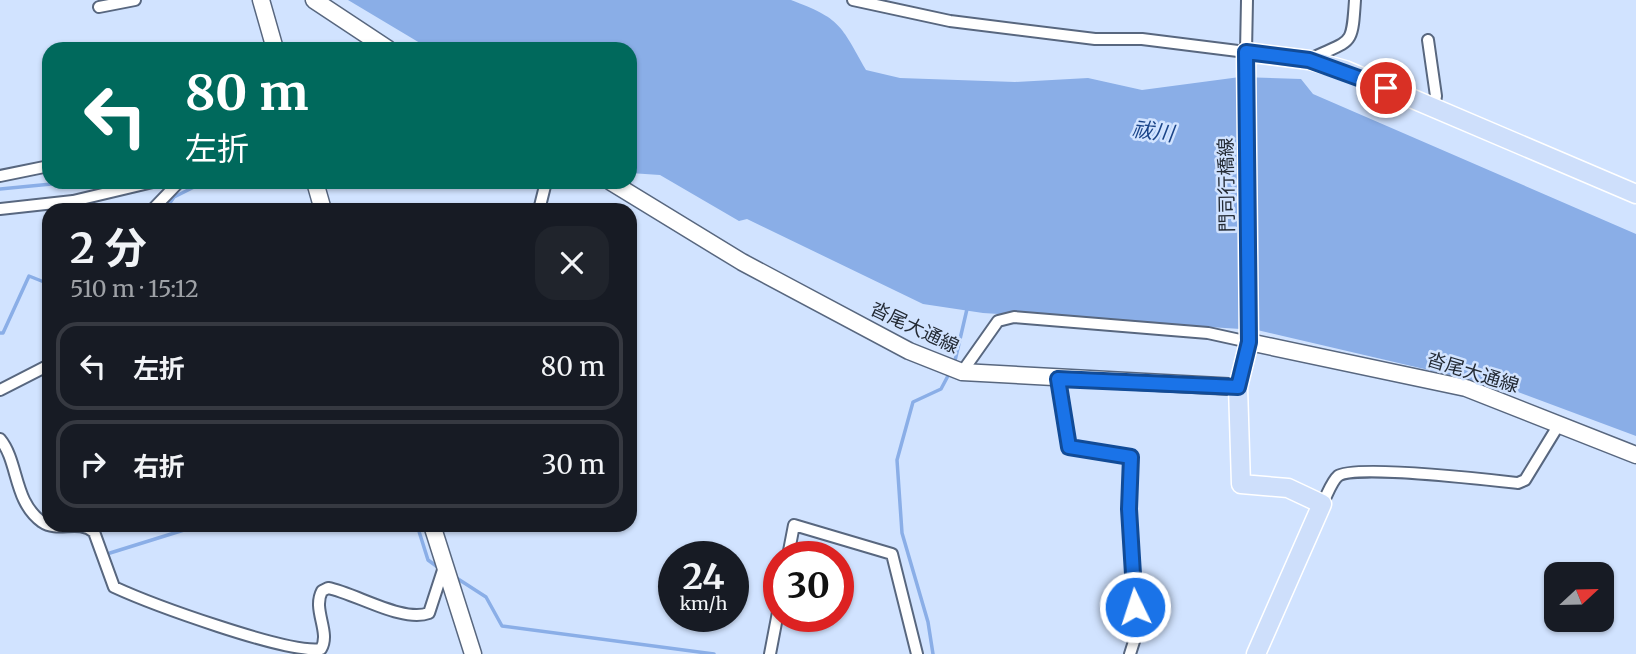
<!DOCTYPE html>
<html lang="ja">
<meta charset="utf-8">
<style>
body{margin:0;font-family:Merriweather,"Noto Sans JP",serif;background:#20242c;color:#f1f3f6;height:100vh;display:flex;flex-direction:column;font-size:26px;white-space:nowrap}
*{box-sizing:border-box;margin:0}
p{font-size:23px;color:#9ea1a6}
.icon{flex:none;width:38px;height:38px;fill:none;stroke:currentColor;stroke-width:2;stroke-linecap:round;stroke-linejoin:round}
.map{position:relative;flex:1;overflow:hidden}
.sheet{position:absolute;left:42px;top:203px;width:595px;height:329px;display:flex;flex-direction:column;background:#171b24;border-radius:21px;box-shadow:0 2px 5px #0004}
.sheet>*{flex:none}
.banner{position:absolute;left:42px;top:42px;width:595px;height:147px;border-radius:21px;box-shadow:0 2px 5px #0004;background:#00695c;color:#fff;overflow:hidden}
.needle{width:46px;rotate:68deg}
.tools{position:absolute;left:1544px;top:562px;display:grid;gap:14px}
.tools a{display:grid;place-items:center;width:70px;height:70px;border-radius:14px;background:#171b24;box-shadow:0 2px 5px #0004;font-size:35px}
.speed{position:absolute;left:658px;top:541px;display:flex;gap:14px;font-size:35px;font-weight:700;text-align:center}
.speed>*{display:grid;place-content:center;width:91px;height:91px;border-radius:50%;background:#171b24;box-shadow:0 2px 5px #0004;line-height:1}
.speed small{font-size:18px;font-weight:400}
.speed .limit{border:10px solid #d22;background:#fff;color:#111}
.pin{position:absolute;display:grid;place-items:center;width:60px;height:60px;color:#fff;margin:-30px;border:4px solid #fff;border-radius:50%;box-shadow:0 2px 7px #0007}
.me{position:absolute;width:77px;margin:-38px;rotate:356deg;stroke-linejoin:round;filter:drop-shadow(0 0 5px #0008)}
.turn{display:flex;align-items:center;gap:24px;height:147px;padding:0 28px;font-size:32px}
.turn .icon{width:91px;height:91px;stroke-width:2.5}
.turn b{display:block;font-size:49px;line-height:60px}
.round{display:grid;place-items:center;flex:none;width:74px;height:74px;border-radius:21px;background:#20242c}
.head{display:flex;align-items:center;justify-content:space-between;height:119px;padding:0 28px}
h1{font-size:42px;font-weight:700;line-height:52px}
ul{padding:0;list-style:none}
li{display:flex;align-items:center;gap:21px;height:88px;margin:0 14px 10px;padding:0 14px;border:4px solid #363941;border-radius:21px}
li div{flex:1}
li b{display:block;font-size:26px}
li em{font-style:normal}
.map>svg:first-child{display:block}
.water{fill:#8aaee7}
.lines{fill:none;stroke-linecap:round;stroke-linejoin:round}
.stream{stroke:#8aaee7;stroke-width:3.5}
.street-casing{stroke:#58677f;stroke-width:14}
.secondary-casing{stroke:#58677f;stroke-width:19}
.primary-casing{stroke:#fff;stroke-width:21}
.street{stroke:#fff;stroke-width:10}
.secondary{stroke:#fff;stroke-width:16}
.primary{stroke:#cedffb;stroke-width:18}
.route-casing{stroke:#114b97;stroke-width:18}
.route{stroke:#1a73e8;stroke-width:12}
.labels{text-anchor:middle;dominant-baseline:central;stroke-width:5;stroke-linejoin:round;paint-order:stroke}
.street-label{font-size:19px;fill:#242b35;stroke:#d1e3ff}
.water-label{font-size:21px;font-style:italic;fill:#1a4488;stroke:#d1e3ff}
</style>
<div class="map">
<svg width="1636" height="654" viewBox="0 0 1636 654">
<rect width="100%" height="100%" fill="#d1e3ff"/>
<path class="water" d="M348 0H791C841 19 840 24 866 70L900 78 1015 82 1088 78 1142 90 1240 77 1301 79 1313 94 1636 234V436L1510 389 1257 330 983 313 923 304 747 219 739 221 660 175 630 173V49H430Z"/>
<g class="lines">
<path class="stream" d="M0 189 72 182
M165 210 174 197 204 182
M0 333H3L29 276 49 284
M954 365 967 309
M417 525 428 560 439 568
M110 553 200 525
M455 577 486 597 502 626 714 654
M933 654 928 622 902 533 897 460 913 402 941 389 950 372"/>
<defs>
<path id="street" d="M853 0 950 21 1095 39H1142L1246 52 1247 0
M99 7 135 0
M1428 40 1436 96 1434 108
M1310 59C1352 39 1352 48 1355 0
M0 176 49 166
M0 209 73 201 153 182
M152 210 179 182
M539 210 546 182
M962 372 998 321 1014 317 1208 333 1249 342
M1058 379 1069 447 1131 457 1129 509 1137 632 1130 654
M0 390 49 365
M0 439C19 462 13 501 42 522 58 533 78 519 94 532L114 587C151 604 287 654 321 649 331 632 312 610 322 591L328 588C355 593 403 623 429 613L444 567
M1322 504C1327 496 1331 482 1338 476 1353 464 1491 480 1518 483L1525 480 1558 426
M788 556 794 525 892 554 917 654
M770 654 779 607"/>
<path id="secondary" d="M261 0 275 49
M314 0 388 49
M315 182 323 210
M611 182 742 262 909 351 962 372 1238 387
M1249 342 1466 388 1636 455
M432 525 473 654"/>
<path id="primary" d="M1256 654 1322 504 1288 488 1241 484 1238 387 1249 342 1246 52 1309 60 1345 70 1636 194"/>
</defs>
<use href="#street" class="street-casing"/>
<use href="#secondary" class="secondary-casing"/>
<use href="#primary" class="primary-casing"/>
<use href="#street" class="street"/>
<use href="#secondary" class="secondary"/>
<use href="#primary" class="primary"/>
</g>
<g class="lines">
<defs>
<path id="route" d="M1135 607 1129 509 1131 457 1069 447 1058 379 1238 387 1249 342 1246 52 1309 60 1386 88"/>
</defs>
<use href="#route" class="route-casing"/>
<use href="#route" class="route"/>
</g>
<g class="labels">
<g class="street-label">
<text transform="translate(1226 185) rotate(-91)">門司行橋線</text>
<text transform="translate(915 327) rotate(25)">沓尾大通線</text>
<text transform="translate(1473 372) rotate(17)">沓尾大通線</text>
</g>
<g class="water-label">
<text transform="translate(1153 131) rotate(7)">祓川</text>
</g>
</g>
</svg>
<div class="tools">
<a><svg class="needle" viewBox="-14 -14 28 28"><path d="M0-13l5 13h-10z" fill="#e53935"/><path d="M0 13l5-13h-10z" fill="#9ea1a6"/></svg></a>
</div>
<div class="speed"><div>24<small>km/h</small></div><div class="limit">30</div></div>
<div class="pin" style="left:1386px;top:88px;background:#d93025"><svg class="icon" aria-label="arrive" viewBox="0 0 24 24"><path d="M6 21V4h12l-3 4 3 4H6"/></svg></div>
<svg class="me" style="left:1135px;top:607px" viewBox="-20 -20 40 40"><circle r="17" fill="#1a73e8" stroke="#fff" stroke-width="3"/><path d="M0-11L8 9 0 5-8 9z" fill="#fff"/></svg>
<div class="banner">
<div class="turn"><svg class="icon" aria-label="left" viewBox="0 0 24 24"><path d="M17 20v-9H6M10 6l-5 5 5 5"/></svg><div><b>80 m</b>左折</div></div>
</div>
<section class="sheet">
<div class="head"><div><h1>2 分</h1><p>510 m · 15:12</p></div><a class="round"><svg class="icon" aria-label="close" viewBox="0 0 24 24"><path d="M6 6l12 12M18 6L6 18"/></svg></a></div>
<ul>
<li><svg class="icon" aria-label="left" viewBox="0 0 24 24"><path d="M17 20v-9H6M10 6l-5 5 5 5"/></svg><div><b>左折</b></div><em>80 m</em></li>
<li><svg class="icon" aria-label="right" viewBox="0 0 24 24"><path d="M7 20v-9h11M14 6l5 5-5 5"/></svg><div><b>右折</b></div><em>30 m</em></li>
</ul>
</section>
</div>
